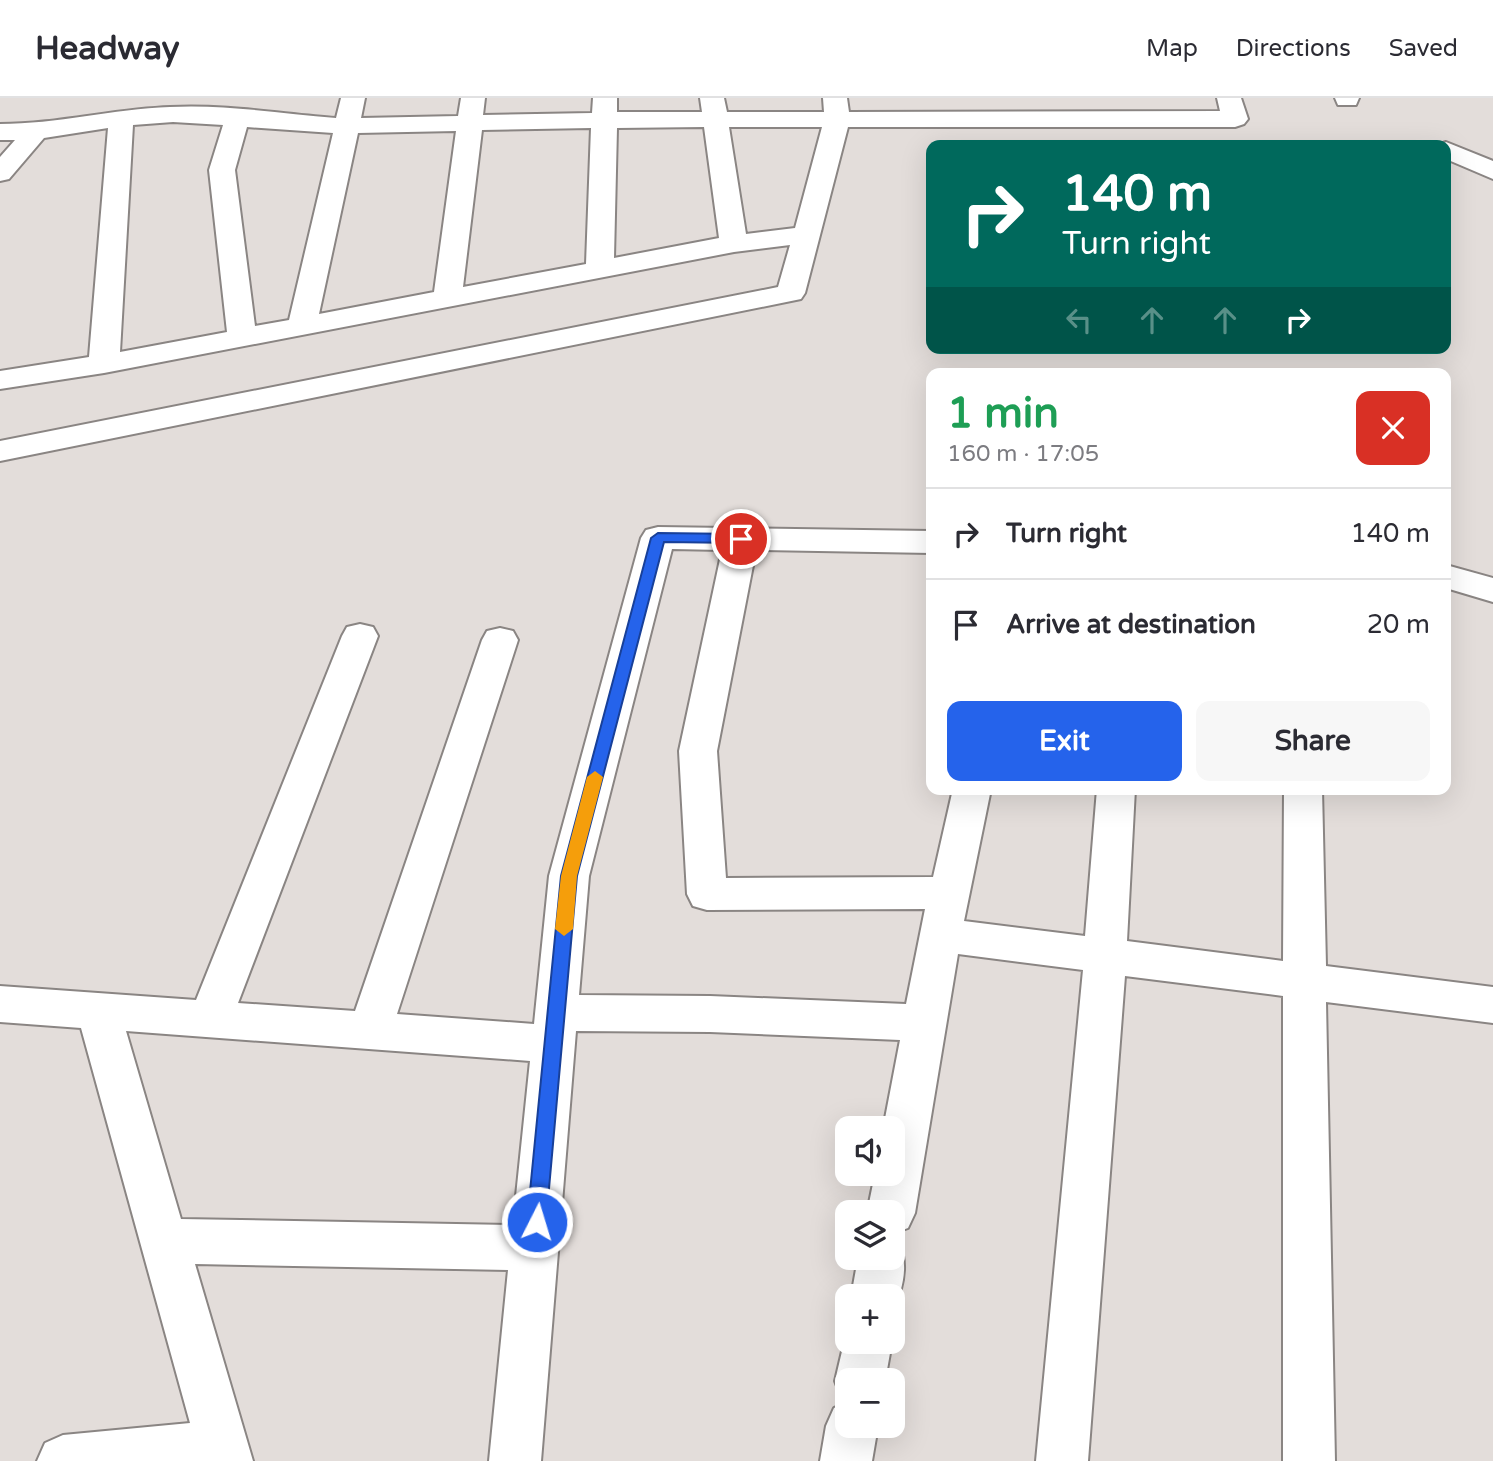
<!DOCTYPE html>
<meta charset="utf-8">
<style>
body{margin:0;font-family:"Varela Round",sans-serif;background:#f7f7f7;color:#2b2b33;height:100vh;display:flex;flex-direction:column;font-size:26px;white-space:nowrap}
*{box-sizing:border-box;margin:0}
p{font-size:23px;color:#7c7c81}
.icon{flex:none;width:38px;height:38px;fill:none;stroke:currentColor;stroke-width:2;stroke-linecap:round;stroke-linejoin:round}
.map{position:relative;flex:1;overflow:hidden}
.sheet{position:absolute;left:926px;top:270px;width:525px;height:427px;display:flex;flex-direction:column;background:#fff;border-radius:14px;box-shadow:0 7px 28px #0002}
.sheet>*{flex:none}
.top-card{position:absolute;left:926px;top:42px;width:525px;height:214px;border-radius:14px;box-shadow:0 7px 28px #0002;background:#00695c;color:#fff;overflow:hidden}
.tools{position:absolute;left:835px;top:1018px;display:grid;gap:14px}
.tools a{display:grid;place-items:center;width:70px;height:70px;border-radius:14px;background:#fff;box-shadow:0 7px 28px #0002;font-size:35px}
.pin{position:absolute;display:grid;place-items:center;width:60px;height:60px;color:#fff;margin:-30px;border:4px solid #fff;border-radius:50%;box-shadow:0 2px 7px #0007}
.me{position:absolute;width:77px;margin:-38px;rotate:5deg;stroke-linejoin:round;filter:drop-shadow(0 0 5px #0008)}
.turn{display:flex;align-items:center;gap:24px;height:147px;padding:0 21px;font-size:32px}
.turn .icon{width:91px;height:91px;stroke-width:2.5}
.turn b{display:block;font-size:49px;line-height:60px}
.lanes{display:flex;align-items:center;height:66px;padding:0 21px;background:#0003;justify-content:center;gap:35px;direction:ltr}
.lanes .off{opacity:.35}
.round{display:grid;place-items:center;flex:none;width:74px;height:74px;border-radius:14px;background:#f7f7f7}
.head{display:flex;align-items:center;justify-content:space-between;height:119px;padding:0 21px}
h1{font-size:42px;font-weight:700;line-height:52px;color:#1e9e55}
.button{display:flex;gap:14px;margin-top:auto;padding:14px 21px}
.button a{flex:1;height:80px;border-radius:14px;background:#2563eb;color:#fff;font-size:28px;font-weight:700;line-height:80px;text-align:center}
.button a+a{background:#f7f7f7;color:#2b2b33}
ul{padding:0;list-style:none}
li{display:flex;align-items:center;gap:21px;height:91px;padding:0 21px;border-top:2px solid #e1e1e2}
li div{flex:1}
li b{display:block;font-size:26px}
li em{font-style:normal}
header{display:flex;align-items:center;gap:42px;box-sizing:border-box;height:98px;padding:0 35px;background:#fff;border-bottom:2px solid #e1e1e2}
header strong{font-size:33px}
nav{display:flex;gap:38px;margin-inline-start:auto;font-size:24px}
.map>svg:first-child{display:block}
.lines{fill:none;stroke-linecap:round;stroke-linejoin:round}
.minor-casing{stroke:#8a8583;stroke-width:4}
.minor{fill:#fff;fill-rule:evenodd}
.route{fill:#2563eb;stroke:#184099;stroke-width:2}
.slow{fill:#f59e0b}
</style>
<header>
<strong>Headway</strong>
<nav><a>Map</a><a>Directions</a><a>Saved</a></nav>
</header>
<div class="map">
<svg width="1493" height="1363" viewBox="0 0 1493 1363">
<rect width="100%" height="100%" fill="#e3ddda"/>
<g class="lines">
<defs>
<path id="minor" d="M341 0H365L361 20 458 18 461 0H485L483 17 592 15 593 0H617V14H702L700 0H724L727 14H824L823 0H847L849 14 1220 13 1217 0H1241L1248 21 1244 26 1235 29H848L805 195 801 201 0 363V343L778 189 790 147 734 154 104 275 0 291V273L89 259 108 30 44 40 9 81 0 83V59L15 42H0V26C57 26 113 11 170 9 225 6 282 16 336 20ZM173 24 223 27 209 72 227 234 120 254 133 27ZM247 29 333 35 289 222 255 228 235 72ZM704 29 719 140 614 160 617 30ZM729 29H822L795 130 746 136ZM591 30 586 166 463 189 482 32ZM456 33 434 194 319 216 358 35Z
M1335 0H1359L1356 7H1338Z
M1446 44 1493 63V81L1446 61V47H1436Z
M658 429 931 433V455L756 452 717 653 726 780 933 779 953 691H991L964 823 1085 838 1097 691H1135L1127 843 1283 863 1284 691H1322L1326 868 1493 889V925L1326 904 1335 1363H1283V898L1125 878 1088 1363H1036L1083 872 958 856 915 1115 908 1130 892 1136V1115H867L875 1076H892V1031H883L900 942 710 934 576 933 541 1363H489L508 1172 195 1166 253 1363H37L45 1345 63 1337 190 1325 81 930 0 924V888L196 902 342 538 347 529 360 526 373 529 378 538 238 905 355 913 482 542 487 533 500 530 513 533 518 542 397 916 534 926 549 778 641 440 646 432ZM672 451 722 452 679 653 687 796 693 808 707 812 925 811 906 906 710 898 579 897 589 778ZM126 933 530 963 513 1127 181 1121Z
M1446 467 1493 480V504L1446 490Z
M892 1141 899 1144C909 1167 903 1192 892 1215V1199H851L858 1160H892Z
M847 1232V1244H892L885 1283H847V1303L842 1301 835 1283Z
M847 1304V1328H878L872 1363H820L826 1328 834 1310Z"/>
</defs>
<use href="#minor" class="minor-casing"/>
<use href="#minor" class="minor"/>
</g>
<path class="route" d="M658 435 741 436 748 441 741 445 664 444 577 778 546 1124 543 1131 537 1133 530 1131 527 1124 561 778 651 440Z"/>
<path class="slow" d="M595 673 603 679 577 778 573 831 564 838 555 831 561 778 587 679Z"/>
</svg>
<div class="tools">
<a><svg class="icon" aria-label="sound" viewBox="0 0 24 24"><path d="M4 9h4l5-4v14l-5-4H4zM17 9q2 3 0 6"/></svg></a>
<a><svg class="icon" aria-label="layers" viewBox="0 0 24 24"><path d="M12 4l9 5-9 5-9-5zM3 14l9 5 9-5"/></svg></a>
<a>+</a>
<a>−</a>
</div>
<div class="pin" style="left:741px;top:441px;background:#d93025"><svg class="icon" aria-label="arrive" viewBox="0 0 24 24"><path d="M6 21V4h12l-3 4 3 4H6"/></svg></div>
<svg class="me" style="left:537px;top:1124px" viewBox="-20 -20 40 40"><circle r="17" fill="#2563eb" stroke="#fff" stroke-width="3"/><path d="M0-11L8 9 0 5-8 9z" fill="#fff"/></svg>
<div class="top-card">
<div class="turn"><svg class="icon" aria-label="right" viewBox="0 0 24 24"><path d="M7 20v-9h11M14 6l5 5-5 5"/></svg><div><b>140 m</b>Turn right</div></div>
<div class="lanes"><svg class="icon off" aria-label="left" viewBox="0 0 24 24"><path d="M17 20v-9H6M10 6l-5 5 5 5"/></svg><svg class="icon off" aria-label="ahead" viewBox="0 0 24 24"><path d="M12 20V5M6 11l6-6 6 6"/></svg><svg class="icon off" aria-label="ahead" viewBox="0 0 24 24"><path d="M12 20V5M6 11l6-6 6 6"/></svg><svg class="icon" aria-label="right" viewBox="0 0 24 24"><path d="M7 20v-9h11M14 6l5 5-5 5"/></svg></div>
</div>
<section class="sheet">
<div class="head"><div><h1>1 min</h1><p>160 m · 17:05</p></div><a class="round" style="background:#d93025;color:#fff"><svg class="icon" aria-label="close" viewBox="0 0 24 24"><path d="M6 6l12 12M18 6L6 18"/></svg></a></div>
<ul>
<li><svg class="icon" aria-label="right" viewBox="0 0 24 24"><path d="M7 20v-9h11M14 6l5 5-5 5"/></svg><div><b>Turn right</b></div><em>140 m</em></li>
<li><svg class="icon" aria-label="arrive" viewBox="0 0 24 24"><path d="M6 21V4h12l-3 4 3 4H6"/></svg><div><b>Arrive at destination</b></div><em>20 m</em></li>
</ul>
<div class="button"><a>Exit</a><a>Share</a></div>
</section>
</div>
